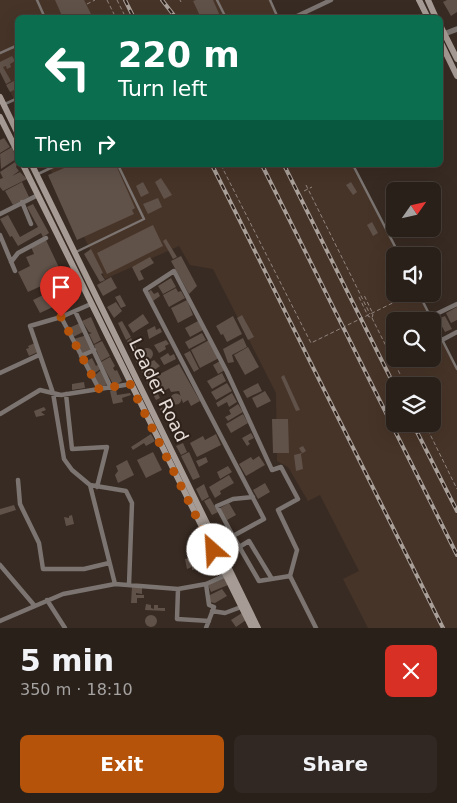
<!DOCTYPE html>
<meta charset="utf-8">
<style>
body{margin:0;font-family:"DejaVu Sans",sans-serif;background:#322823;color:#f1f3f6;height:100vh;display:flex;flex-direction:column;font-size:19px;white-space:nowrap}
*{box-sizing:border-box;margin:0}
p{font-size:16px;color:#a5a3a2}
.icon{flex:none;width:28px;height:28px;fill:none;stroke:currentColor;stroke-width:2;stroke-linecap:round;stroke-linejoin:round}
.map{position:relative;height:628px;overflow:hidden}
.drawer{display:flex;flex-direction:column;background:#2a201a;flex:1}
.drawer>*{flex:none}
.banner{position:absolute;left:15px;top:15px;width:428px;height:152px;border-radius:8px;box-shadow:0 5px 20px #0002,0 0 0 1px #463e39;background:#0b6e4f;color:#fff;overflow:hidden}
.needle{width:32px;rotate:56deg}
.controls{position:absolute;left:386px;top:182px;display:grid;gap:10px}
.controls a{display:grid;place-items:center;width:55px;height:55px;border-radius:8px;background:#2a201a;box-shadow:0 5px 20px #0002,0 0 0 1px #463e39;font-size:25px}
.pin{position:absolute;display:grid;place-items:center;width:42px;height:42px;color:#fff;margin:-51px -21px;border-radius:50% 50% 50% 0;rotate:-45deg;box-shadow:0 0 5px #0007}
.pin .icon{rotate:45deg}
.me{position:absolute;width:55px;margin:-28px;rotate:334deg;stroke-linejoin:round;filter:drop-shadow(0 0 4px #0008)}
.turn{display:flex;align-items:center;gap:18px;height:105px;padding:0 20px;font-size:22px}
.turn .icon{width:65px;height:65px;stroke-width:2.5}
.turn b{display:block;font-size:35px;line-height:42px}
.then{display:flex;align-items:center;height:48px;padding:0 20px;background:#0003;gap:10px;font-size:19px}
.round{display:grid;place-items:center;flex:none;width:52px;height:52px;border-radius:8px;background:#322823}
.headline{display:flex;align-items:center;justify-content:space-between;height:85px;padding:0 20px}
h1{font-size:30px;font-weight:800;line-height:38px}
.action{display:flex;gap:10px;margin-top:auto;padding:10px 20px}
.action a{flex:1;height:58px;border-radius:8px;background:#b45309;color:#fff;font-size:20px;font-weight:800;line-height:58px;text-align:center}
.action a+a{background:#322823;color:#f1f3f6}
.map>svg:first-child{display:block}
.built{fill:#473428;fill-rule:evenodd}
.building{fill:#605249}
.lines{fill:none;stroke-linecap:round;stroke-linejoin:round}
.path{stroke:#90857e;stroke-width:1;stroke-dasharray:4 2.5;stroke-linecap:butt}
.service{stroke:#7b7470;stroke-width:2.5}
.minor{stroke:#7b7470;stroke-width:4.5}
.tertiary{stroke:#7b7470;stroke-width:5.5}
.secondary{stroke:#a79c95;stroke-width:6}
.rail-casing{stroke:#aaa09a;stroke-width:4}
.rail{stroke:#2e211a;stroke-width:2;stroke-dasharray:5.5;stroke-linecap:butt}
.route{stroke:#b45309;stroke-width:9;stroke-dasharray:0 16.2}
.labels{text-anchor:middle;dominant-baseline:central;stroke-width:4;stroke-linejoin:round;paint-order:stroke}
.street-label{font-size:18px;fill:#e5dcd7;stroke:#2e211a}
</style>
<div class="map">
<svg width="457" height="628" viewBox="0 0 457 628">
<rect width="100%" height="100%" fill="#382b23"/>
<path class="built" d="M0 0H269L278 17 18 18 17 105 0 72Z
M48 165H352L399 256H395V294H418L457 368V628H368L343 579 359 571 320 495 308 501 288 467 277 461 276 393 213 269 190 265 179 246 105 279ZM395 321H432V359H395ZM395 386H432V424H395Z"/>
<path class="building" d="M55 0H84L93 18H63Z
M196 0H213L221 18H201L193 1Z
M447 0H457V12L451 16 443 2Z
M12 56 15 61 10 64 11 67 7 69 6 66 3 67 11 81 6 84 0 72V62Z
M18 79V88L10 92 6 85Z
M4 138 10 147 0 153V140Z
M12 147 16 159 1 169 0 154Z
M18 160 16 167 19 171 12 176 20 172 27 179 3 191 0 187V179L3 178 0 172Z
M71 165H116L135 208 132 210 134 214 77 240 48 175Z
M161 178 172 195 164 199 155 182Z
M22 182 29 197 13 205 5 191Z
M143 182 149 193 141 197 136 186Z
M351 182 357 192 353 195 346 185Z
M158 198 162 207 148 214 143 204Z
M33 204 49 233 43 237 41 233 18 246 12 236 10 237 0 219 8 215 20 237 38 227 27 207Z
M372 222 378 233 373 236 367 225Z
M153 225 163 246 107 274 97 253Z
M166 239 177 257 173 259 163 241Z
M46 240 63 276 28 292 18 272 30 266 26 257 34 254 31 247Z
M91 249 103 273 101 274 105 280 100 282 84 254Z
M181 256 197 286 189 294 171 261Z
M150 257 154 263 140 271 144 279 139 281 132 267Z
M111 277 117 288 103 296 97 285Z
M171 278 176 287 163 294 158 286Z
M52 284 54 286 56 285 65 305 59 308 57 305 40 313 33 300 51 291 48 286Z
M176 288 178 292 181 291 185 298 169 307 163 295Z
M151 290 154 294 158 292 160 296 153 301 148 292Z
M120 295 126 306 121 308 115 297Z
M187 300 193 315 178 323 171 308Z
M116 302 122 311 114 318 107 307Z
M457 307V320L451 323 446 313Z
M143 314 149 323 133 333 128 325Z
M242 315 254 337 248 340 237 318Z
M233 316 238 326 221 335 216 326Z
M445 316 452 329 445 332 438 319Z
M91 317 101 340 94 344 89 334 92 333 89 332 82 321Z
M122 321 131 337 126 340 118 323Z
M198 321 203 330 190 337 185 328Z
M80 323 85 331 73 337 69 328Z
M155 326 156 330 160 328 162 332 149 339 147 330Z
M238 326 242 334 227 342 223 334Z
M202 333 206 340 189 349 185 342Z
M87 335 93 348 81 354 74 339Z
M131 338 138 351 133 354 127 341Z
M243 338 247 347 232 355 234 362 228 363 223 349Z
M166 340 169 344 165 346 166 349 159 353 154 345Z
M209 340 219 358 200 368 191 350Z
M102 341 110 356 101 361 94 345Z
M35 343 38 352 29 356 26 349 29 348 28 346Z
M248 347 259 367 245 375 234 355Z
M141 354a6 6 0 1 1 12 0a6 6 0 1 1-12 0Z
M190 351 199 369 194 372 184 354Z
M138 352 152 377 147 382 133 355Z
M168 353 170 356 174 354 176 359 164 365 160 358Z
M110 357 115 366 113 368 115 371 117 370 122 381 114 386 101 362Z
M92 358 96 366 99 364 102 368 92 375 85 362Z
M154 360 160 366 150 373 146 368 149 367 147 364Z
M220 361 225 370 218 374 213 365Z
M179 364 200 401 191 406 188 400 183 403 179 391 171 392 169 388 162 392 154 377Z
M101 370 108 384 100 388 94 376Z
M222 373 226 381 212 389 207 381Z
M284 375 300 410 296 411 281 377Z
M151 380 160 398 156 400 147 383Z
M84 382 85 388 72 390V384Z
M227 383 232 391 216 400 211 392Z
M258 383 262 391 247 398 243 391Z
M116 389 117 395 130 393 131 395 122 398 123 402 113 404 110 391Z
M265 391 271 401 257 408 252 398Z
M232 393 237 402 229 407 227 402 218 407 216 403Z
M170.5 399a5.5 5.5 0 1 1 11 0a5.5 5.5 0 1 1-11 0Z
M238 404 243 412 228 421 225 417 231 414 229 410Z
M44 407 46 410 41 412 45 415 36 417 34 411Z
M164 407 173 423 169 425 160 409Z
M243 414 248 423 231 433 226 424Z
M272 419H288L289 453H273Z
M251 433 254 438 248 441 250 444 247 446 242 438Z
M151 434 155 441 146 446 144 443 133 450 131 447Z
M216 434 221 445 197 457 190 443 203 436 205 440Z
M183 443 187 452 181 455 176 446Z
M303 446 306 451 301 454 303 469 296 471 294 455 302 453 299 448Z
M153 452 162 470 146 478 137 460Z
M189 452 200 477 193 480 181 456Z
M259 456 265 465 246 476 239 464 251 457 253 460Z
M206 457 208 462 199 467 196 461Z
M127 460 134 475 118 483 115 475 118 471 116 466Z
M228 466 232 472 220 479 217 472Z
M229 475 234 483 220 491 221 494 215 498 209 487Z
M265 483 270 492 258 499 253 490Z
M204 484 209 497 202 501 196 489Z
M210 498 218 512 212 515 204 501Z
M229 503 236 515 227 520 220 508Z
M14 505 16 510 0 515V509Z
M72 515 74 524 66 526 64 517 69 518V516Z
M195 557 196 562 200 561 201 568 192 570V567L187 569 185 559Z
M225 577 228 585 211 592 208 585Z
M132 586 142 587V594L136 593V595H144V598H137V603H131Z
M222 589 227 596 215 603 209 602 210 595Z
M146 604 151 605V608L154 609V605H158V608H165V611L145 610Z
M242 613 246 620 236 627 231 620Z
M145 621a6 6 0 1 1 12 0a6 6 0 1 1-12 0Z"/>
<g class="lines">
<path class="path" d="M107 0 116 18
M117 0 126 18
M180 0 181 2
M87 4 95 0
M221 165 311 343 411 294
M306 185 370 314
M304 191 312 187
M359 297 368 316 372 318 373 314 364 295
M372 318 406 386
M425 424 457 489"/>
<path class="service" d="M37 0 45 18
M217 0 226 18
M270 0 278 18
M15 46 18 52
M0 53 18 45
M5 104 18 98
M353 165 400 256
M38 174 57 165
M76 252 144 219 118 165
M419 294 457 369"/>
<path class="minor" d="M293 18 331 0
M22 202 31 224
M0 214 38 195
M0 235 15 271
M11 262 18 253 46 238
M91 304 61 317 30 326 53 393 64 459 72 470 90 485 126 491 132 503 129 585
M75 311 111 388
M61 317 99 389
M430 317 457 304
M442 340 457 332
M81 356 94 350
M0 373 39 355
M66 394 72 449 107 447 97 487
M0 414 40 390 61 395 131 384
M18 480 20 504 39 543 43 569H84L109 563
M90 485 115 584
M233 536 217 506 233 499 253 497
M223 557 249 541 272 579
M0 565 34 605
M290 576 259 581 233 536 264 519 145 290 174 271 227 372 272 470 281 467 298 499 278 510 297 550 290 576 316 628
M178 589 177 619 209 621
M47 600 65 628
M212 611 225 613 241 607
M0 621 63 594 115 584 178 589 206 584 226 575
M206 628 214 607 209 605 206 584"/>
<path class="tertiary" d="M444 34 457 29"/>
<path class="secondary" d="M419 0 428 18
M428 0 436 18
M440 25 457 59
M440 41 457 76
M0 97 18 134
M0 117 18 153
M23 165 252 628
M32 165 258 628"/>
<defs>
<path id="rail" d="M125 0 134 18
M162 0 176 18
M212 165 443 628
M262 165 457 555
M284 165 395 387
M413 424 457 511"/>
</defs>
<use href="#rail" class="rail-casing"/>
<use href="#rail" class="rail"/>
</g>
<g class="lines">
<path class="route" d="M61 317 99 389 130 384 213 550"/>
</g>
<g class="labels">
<g class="street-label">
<text transform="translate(159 390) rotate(64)">Leader Road</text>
</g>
</g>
</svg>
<div class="controls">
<a><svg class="needle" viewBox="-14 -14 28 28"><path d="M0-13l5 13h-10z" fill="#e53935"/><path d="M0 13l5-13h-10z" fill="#a5a3a2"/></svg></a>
<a><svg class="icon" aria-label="sound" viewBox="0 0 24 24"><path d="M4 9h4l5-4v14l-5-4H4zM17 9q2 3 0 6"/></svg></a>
<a><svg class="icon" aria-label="search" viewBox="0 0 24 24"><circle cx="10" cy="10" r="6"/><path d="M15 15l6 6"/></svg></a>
<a><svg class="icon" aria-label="layers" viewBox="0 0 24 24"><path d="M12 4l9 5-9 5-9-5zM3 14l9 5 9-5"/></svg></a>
</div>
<div class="pin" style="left:61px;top:317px;background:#d93025"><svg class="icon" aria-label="arrive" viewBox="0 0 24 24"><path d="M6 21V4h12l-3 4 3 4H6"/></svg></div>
<svg class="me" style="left:213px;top:550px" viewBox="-20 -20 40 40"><circle r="19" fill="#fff"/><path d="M0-13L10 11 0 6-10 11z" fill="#b45309"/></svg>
<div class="banner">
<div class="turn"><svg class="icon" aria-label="left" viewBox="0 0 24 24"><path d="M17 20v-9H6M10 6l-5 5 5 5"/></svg><div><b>220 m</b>Turn left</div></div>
<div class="then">Then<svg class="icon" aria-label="right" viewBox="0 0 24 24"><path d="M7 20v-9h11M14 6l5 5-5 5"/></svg></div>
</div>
</div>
<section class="drawer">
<div class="headline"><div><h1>5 min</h1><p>350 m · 18:10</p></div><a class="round" style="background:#d93025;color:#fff"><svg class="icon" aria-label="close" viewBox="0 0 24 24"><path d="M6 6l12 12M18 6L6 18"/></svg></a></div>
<div class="action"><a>Exit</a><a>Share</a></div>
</section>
